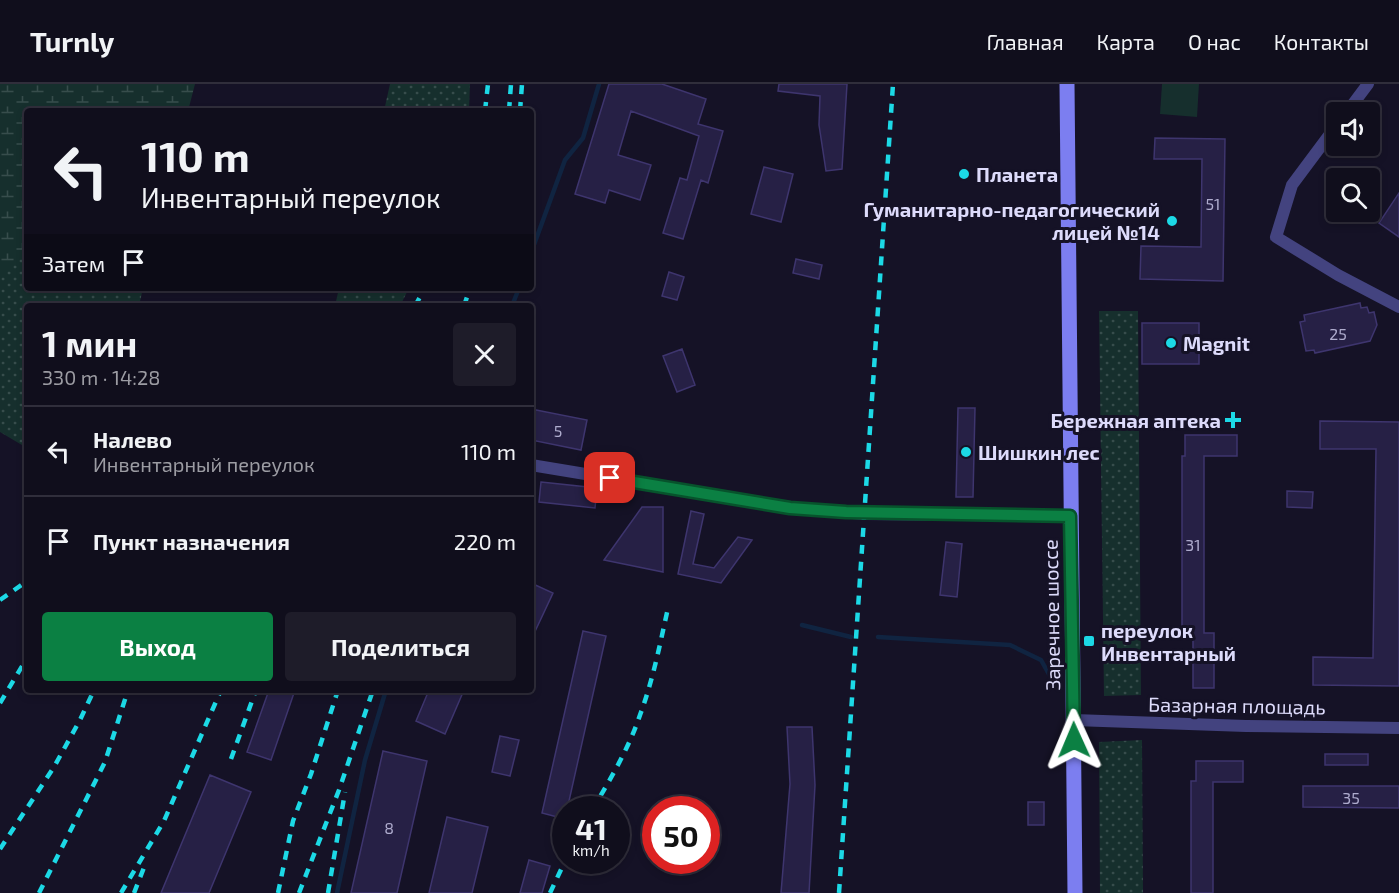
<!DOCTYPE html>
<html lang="ru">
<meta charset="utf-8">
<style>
body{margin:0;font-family:"Exo 2",sans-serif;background:#1e1c29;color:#f1f3f6;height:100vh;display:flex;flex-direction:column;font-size:22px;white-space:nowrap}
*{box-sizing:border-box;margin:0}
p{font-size:20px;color:#9c9ca3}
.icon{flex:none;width:33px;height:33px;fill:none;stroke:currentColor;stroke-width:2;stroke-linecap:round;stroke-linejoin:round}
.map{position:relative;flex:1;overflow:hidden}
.panel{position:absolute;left:24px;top:219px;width:510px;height:390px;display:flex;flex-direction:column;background:#100e1c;border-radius:6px;box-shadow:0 3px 9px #0003,0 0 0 2px #302e3b}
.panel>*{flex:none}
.guide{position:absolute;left:24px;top:24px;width:510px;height:183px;border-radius:6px;box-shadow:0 3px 9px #0003,0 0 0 2px #302e3b;background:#100e1c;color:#f1f3f6;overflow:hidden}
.buttons{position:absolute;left:1326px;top:18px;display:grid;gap:12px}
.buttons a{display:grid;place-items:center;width:54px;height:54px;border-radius:6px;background:#100e1c;box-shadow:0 3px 9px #0003,0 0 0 2px #302e3b;font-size:30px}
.speed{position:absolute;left:552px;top:712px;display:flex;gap:12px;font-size:30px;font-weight:700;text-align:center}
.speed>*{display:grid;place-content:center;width:78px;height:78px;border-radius:50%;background:#100e1c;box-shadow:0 3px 9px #0003,0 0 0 2px #302e3b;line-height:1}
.speed small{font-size:15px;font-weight:400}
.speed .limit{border:9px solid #d22;background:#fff;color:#111}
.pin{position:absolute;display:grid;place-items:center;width:51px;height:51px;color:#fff;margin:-26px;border-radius:12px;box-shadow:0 3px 9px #0006}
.me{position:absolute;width:66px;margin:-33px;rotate:359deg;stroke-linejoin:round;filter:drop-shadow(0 0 4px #0008)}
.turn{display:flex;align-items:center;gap:21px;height:126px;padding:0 18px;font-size:27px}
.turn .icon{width:78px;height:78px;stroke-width:2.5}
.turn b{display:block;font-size:42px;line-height:51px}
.then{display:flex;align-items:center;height:57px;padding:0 18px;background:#0003;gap:12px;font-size:22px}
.round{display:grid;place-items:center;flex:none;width:63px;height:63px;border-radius:6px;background:#1e1c29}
.overview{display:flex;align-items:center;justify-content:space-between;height:102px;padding:0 18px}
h1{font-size:36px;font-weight:700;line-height:45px}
.cta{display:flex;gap:12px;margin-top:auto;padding:12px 18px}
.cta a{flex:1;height:69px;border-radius:6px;background:#0b8043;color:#fff;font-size:24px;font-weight:700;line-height:69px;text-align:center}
.cta a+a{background:#1e1c29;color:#f1f3f6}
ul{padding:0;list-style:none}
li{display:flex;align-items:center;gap:18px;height:90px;padding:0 18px;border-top:2px solid #302e3b}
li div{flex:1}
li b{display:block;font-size:22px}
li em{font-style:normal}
header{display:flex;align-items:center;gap:36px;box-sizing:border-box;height:84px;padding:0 30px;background:#100e1c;border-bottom:2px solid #302e3b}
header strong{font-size:28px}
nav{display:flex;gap:33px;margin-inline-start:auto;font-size:21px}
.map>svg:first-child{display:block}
.grass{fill:url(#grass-dots)}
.wetland{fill:url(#wetland-marsh)}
.park{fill:#162f2d}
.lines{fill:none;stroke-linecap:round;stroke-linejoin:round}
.stream{stroke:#102441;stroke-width:4.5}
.building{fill:#262045;stroke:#3e356e;stroke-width:1.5}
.street{stroke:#43437f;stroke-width:12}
.secondary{stroke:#7c7ef0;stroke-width:15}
.rail{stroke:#1cd9e6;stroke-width:4.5;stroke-dasharray:9 8;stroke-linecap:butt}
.route-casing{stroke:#07532c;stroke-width:15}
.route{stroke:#0b8043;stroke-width:10}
.poi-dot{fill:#1cd9e6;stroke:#151226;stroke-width:2}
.labels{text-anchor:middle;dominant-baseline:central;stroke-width:6;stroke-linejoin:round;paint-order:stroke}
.number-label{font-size:16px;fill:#afacce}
.poi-label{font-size:20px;font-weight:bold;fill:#dddbfb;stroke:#151226;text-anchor:start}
.street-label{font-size:20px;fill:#dddbfb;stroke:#151226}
</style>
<header>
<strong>Turnly</strong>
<nav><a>Главная</a><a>Карта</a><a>О нас</a><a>Контакты</a></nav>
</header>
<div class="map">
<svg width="1399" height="809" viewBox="0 0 1399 809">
<defs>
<pattern id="grass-dots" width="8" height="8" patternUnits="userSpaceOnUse" patternTransform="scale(1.5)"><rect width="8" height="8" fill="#162f2d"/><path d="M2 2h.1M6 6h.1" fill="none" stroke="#374d4c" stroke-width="1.8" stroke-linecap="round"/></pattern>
<pattern id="wetland-marsh" width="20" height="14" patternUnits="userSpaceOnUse" patternTransform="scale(1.5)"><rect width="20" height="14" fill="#162f2d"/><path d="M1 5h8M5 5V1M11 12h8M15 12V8" fill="none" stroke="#374d4c"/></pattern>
</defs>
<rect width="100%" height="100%" fill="#151226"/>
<path class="grass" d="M0 0 27 27V204H143L139 222H27V364L0 348Z
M390 0H470L469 27H384Z
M339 204H409L400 222H335Z
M1099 227H1138L1141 611 1104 612Z
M1142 656 1143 809H1100L1099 658Z"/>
<path class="wetland" d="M0 0H195L188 27H27V166L0 193Z"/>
<path class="park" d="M1162 0H1199L1197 33 1160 30Z"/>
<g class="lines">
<path class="stream" d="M531 169 565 76 583 54 599 0
M512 222 519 204
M802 541 851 553
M878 553 1010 561 1041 576 1050 592
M337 809 365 676 386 606"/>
</g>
<path class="building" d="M609 0H662L706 15 698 40 723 47 708 99 701 96 683 155 663 149 680 94 687 96 699 52 631 27 618 71 651 81 640 116 609 106 605 119 575 110Z
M779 0H847L842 85 826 87 819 41 820 12 778 7Z
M1155 54 1225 55 1223 197 1140 195 1141 162 1201 163 1202 75H1154Z
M764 83 793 90 781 138 751 130Z
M1399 109V153L1379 139Z
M796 175 822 181 819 195 793 189Z
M669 188 684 193 677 216 662 212Z
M1360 219 1361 224 1367 223 1369 229 1374 228 1377 241 1370 257 1315 269 1314 266 1306 267 1300 238 1305 237 1304 231Z
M1142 239H1199V280H1142Z
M682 265 695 301 677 308 663 272Z
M958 324H975L973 413H956Z
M531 325 587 336 581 366 531 356Z
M1320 337 1399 338V602L1313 601V573L1373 574 1376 365H1320Z
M1185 351H1237V372H1204V549H1214V604H1193V549H1182V372H1185Z
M541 398 597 404 595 424 539 418Z
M1287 407 1313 408 1312 424 1287 423Z
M642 423H663V488L604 476Z
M691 427 704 430 693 480 714 484 738 453 752 456 721 499 678 490Z
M946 458 962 460 957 513 940 511Z
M531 499 553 509 531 556Z
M583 547 606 552 567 726H566L565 735 542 729Z
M269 606H295L271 676 247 668Z
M429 606H464L445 650 416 637Z
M787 643H812L815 701 809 809H781L790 700Z
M500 652 519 656 510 692 492 688Z
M383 667 427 677 397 809H351Z
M1325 670H1368V681H1325Z
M1196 677H1243V698H1213V809H1191V697H1196Z
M210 691 251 708 209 809H161Z
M1303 702H1399V724L1303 723Z
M1028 718H1044V741H1028Z
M447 733 488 743 472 809H429Z
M529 776 550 782 542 809H520Z"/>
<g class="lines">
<path class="street" d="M1347 28 1368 0
M1336 42 1292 101 1276 153 1338 191 1399 223
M531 381 790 424 865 430 1070 432
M1074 636 1246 642 1399 644"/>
<path class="secondary" d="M1067 0 1075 809"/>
<path class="rail" d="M485 27 488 0
M509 27 511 0
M520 27 522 0
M415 222 425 204
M464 222 470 204
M0 516 27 497
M0 619 27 574
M231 675 256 606
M592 726C610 696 629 664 640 631 653 596 660 560 668 524
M0 765 54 683 80 636 94 606
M39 809 105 678 128 606
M121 809 164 737 221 606
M134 809 145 781
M278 809 293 737 311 690 338 606
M299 809 339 706 373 606
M328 809 345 708
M550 809 566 775
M839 809 893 0"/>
</g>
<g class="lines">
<defs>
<path id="route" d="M610 394 790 424 846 428 1070 432 1074 656"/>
</defs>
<use href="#route" class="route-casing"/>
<use href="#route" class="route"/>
</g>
<g class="poi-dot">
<circle cx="964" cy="90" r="6"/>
<circle cx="1172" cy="137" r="6"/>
<circle cx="1171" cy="259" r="6"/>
<path d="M1230 327h6v6h6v6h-6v6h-6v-6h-6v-6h6z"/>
<circle cx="966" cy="368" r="6"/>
<rect x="1083" y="551" width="12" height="12" rx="3"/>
</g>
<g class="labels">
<g class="number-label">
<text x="1213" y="119">51</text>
<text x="1338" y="249">25</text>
<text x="558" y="346">5</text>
<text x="1193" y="460">31</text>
<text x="1351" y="713">35</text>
<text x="389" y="743">8</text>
</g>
<g class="poi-label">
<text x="976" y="90">Планета</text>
<text x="1160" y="125" text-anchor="end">Гуманитарно-педагогический<tspan x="1160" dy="23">лицей №14</tspan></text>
<text x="1183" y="259">Magnit</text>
<text x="1221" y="336" text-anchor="end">Бережная аптека</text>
<text x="978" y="368">Шишкин лес</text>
<text x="1101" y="546">переулок<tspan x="1101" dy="23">Инвентарный</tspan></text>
</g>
<g class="street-label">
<text transform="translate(1051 531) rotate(-91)">Заречное шоссе</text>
<text transform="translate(1237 621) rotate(1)">Базарная площадь</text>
</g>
</g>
</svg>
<div class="buttons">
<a><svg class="icon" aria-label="sound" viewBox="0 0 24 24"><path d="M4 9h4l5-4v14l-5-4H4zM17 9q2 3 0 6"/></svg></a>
<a><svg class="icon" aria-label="search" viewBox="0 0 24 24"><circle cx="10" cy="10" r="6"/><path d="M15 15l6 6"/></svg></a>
</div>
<div class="speed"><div>41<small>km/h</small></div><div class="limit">50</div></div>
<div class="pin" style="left:610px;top:394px;background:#d93025"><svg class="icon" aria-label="arrive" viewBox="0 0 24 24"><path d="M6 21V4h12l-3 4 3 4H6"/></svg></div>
<svg class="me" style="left:1074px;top:656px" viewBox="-20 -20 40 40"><path d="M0-17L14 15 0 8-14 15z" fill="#0b8043" stroke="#fff" stroke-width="4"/></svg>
<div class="guide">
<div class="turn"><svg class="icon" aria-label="left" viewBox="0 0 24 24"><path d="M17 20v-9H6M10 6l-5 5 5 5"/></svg><div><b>110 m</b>Инвентарный переулок</div></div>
<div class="then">Затем<svg class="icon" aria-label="arrive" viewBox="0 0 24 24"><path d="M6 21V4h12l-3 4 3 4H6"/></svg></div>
</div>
<section class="panel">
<div class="overview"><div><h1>1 мин</h1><p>330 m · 14:28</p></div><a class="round"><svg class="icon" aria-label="close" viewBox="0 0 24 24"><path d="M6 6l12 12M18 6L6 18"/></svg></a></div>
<ul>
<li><svg class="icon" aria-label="left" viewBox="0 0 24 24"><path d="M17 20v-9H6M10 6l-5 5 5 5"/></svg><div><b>Налево</b><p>Инвентарный переулок</p></div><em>110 m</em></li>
<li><svg class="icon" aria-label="arrive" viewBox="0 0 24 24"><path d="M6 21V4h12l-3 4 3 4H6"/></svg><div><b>Пункт назначения</b></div><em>220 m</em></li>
</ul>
<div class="cta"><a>Выход</a><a>Поделиться</a></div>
</section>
</div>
